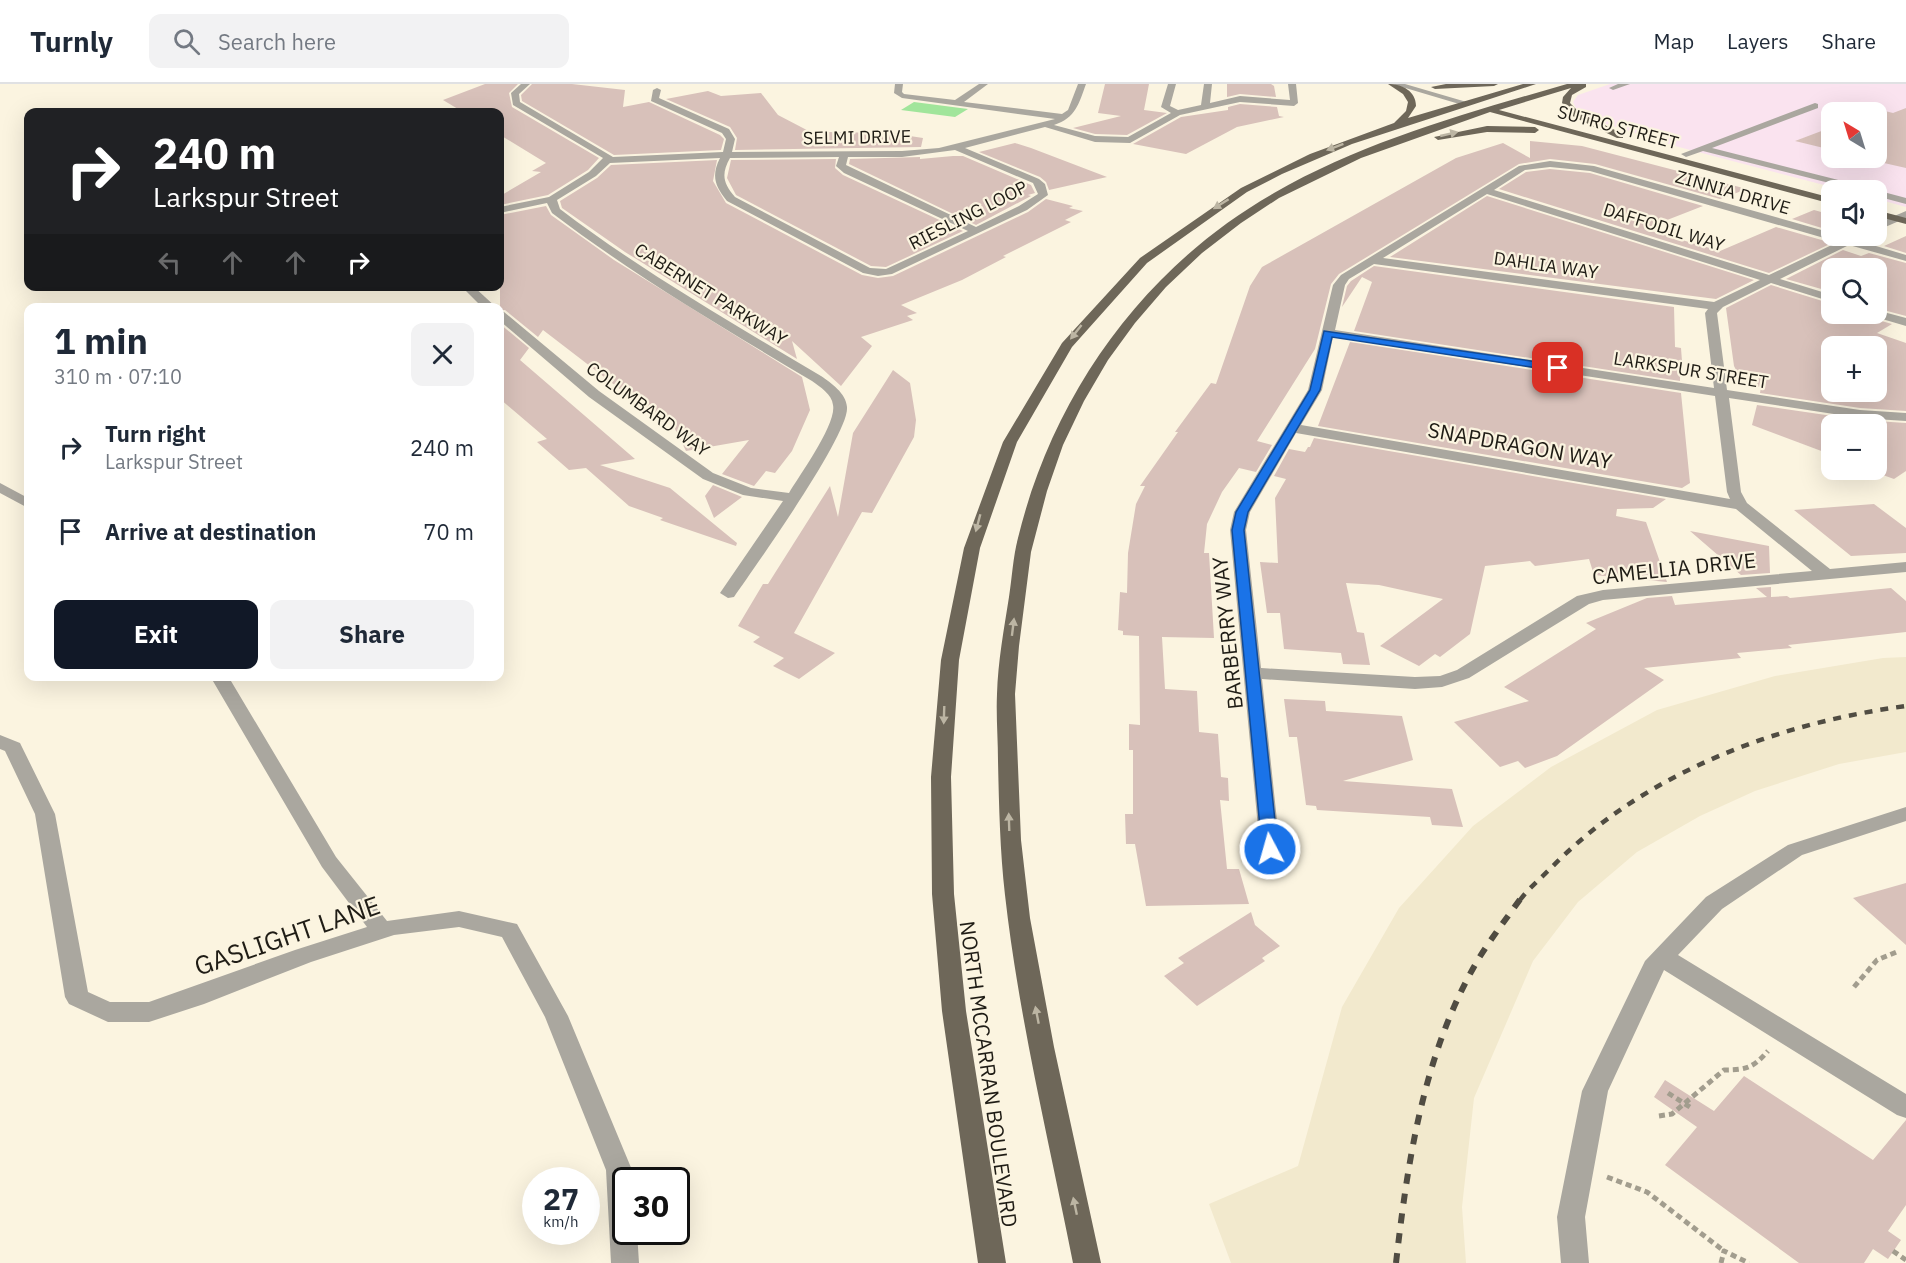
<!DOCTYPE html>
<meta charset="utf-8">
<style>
body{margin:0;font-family:"IBM Plex Sans",sans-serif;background:#f2f2f3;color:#1f2937;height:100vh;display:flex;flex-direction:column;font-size:22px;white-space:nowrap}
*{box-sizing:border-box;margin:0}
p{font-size:20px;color:#747a83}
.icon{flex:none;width:33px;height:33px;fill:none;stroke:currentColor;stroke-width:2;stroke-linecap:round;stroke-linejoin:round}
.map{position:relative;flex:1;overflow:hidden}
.drawer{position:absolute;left:24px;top:219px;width:480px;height:378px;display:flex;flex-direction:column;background:#fff;border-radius:12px;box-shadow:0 6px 24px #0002}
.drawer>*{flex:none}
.banner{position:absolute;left:24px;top:24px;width:480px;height:183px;border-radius:12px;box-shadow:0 6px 24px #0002;background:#202124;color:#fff;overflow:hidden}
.needle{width:39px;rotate:322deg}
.buttons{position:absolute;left:1821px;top:18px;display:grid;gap:12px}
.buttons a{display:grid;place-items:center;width:66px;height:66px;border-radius:12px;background:#fff;box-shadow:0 6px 24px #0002;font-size:30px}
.speed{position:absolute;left:522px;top:1083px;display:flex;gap:12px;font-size:30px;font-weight:700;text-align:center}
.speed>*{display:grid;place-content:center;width:78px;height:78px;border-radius:50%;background:#fff;box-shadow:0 6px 24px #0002;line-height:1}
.speed small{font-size:15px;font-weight:400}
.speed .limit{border:3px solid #111;border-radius:9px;background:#fff;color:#111}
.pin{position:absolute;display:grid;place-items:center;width:51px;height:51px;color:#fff;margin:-26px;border-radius:12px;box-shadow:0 3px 9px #0006}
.me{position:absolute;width:66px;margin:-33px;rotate:354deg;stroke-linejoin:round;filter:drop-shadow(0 0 4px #0008)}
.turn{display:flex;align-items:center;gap:21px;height:126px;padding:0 30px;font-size:27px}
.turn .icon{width:78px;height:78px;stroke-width:2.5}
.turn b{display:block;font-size:42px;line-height:51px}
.lanes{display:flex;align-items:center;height:57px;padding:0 30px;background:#0003;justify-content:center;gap:30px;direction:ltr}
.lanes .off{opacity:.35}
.round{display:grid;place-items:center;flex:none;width:63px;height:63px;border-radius:12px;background:#f2f2f3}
.headline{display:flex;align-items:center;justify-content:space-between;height:102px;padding:0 30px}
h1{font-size:36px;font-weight:700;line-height:45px}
.primary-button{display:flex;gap:12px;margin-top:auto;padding:12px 30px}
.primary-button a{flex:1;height:69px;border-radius:12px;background:#111827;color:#fff;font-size:24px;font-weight:700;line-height:69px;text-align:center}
.primary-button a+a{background:#f2f2f3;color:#1f2937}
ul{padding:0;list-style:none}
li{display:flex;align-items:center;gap:18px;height:84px;padding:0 30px}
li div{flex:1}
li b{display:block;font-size:22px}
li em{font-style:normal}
header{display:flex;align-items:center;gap:36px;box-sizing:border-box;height:84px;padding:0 30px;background:#fff;border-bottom:2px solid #e0e1e3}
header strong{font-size:28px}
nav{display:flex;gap:33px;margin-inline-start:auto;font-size:21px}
.search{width:420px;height:54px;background:#f2f2f3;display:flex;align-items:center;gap:15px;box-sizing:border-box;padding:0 21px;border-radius:12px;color:#747a83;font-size:22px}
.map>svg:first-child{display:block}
.built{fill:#f2e9cd}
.education{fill:#fae3ef;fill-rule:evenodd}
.green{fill:#a1e59b}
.building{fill:#d8c1ba;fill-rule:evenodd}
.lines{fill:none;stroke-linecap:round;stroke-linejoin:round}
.path{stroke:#a29d8e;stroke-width:5;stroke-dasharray:6 4;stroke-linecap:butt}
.minor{fill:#aaa79f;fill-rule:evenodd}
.major{fill:#6e6759;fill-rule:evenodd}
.rail-far1{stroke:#504c42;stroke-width:4.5;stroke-dasharray:8 8;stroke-linecap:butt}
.rail{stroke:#504c42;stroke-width:6;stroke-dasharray:10 10;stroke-linecap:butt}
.oneway{fill:#bcb5a3}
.route{fill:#1a73e8;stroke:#114b97;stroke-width:1.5}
.labels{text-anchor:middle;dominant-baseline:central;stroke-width:4.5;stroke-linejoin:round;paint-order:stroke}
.far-street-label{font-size:18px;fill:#1f1c15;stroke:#fbf4e0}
.street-label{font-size:21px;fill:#1f1c15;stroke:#fbf4e0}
.near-street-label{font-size:26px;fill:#1f1c15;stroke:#fbf4e0}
</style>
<header>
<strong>Turnly</strong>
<div class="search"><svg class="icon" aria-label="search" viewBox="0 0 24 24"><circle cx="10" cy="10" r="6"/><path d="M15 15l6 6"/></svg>Search here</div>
<nav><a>Map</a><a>Layers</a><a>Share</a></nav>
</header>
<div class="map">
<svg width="1906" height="1179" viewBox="0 0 1906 1179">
<rect width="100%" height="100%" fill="#fbf4e0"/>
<path class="built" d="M1906 573V668L1839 680 1755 707 1700 732 1637 768 1578 818 1533 877 1474 1014 1462 1123 1466 1179H1231L1209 1120 1298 1082 1342 923 1399 824 1473 742 1551 683 1657 626 1775 592 1883 574Z"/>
<path class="education" d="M1610 0H1906V123L1877 115 1876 106H1843L1675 62 1591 35 1577 26 1573 18 1578 11ZM1832 28H1876V74H1832Z"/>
<path class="green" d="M914 18 968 25 955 33 901 26Z"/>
<path class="building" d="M485 0H518L509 9 512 23 599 74 588 86 548 111 500 121V112L541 88 532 87 546 79 500 51V28H463L443 16Z
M532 0H572L625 6 623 23 649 18 720 51 724 55 721 66 614 71 522 17 521 11Z
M1105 0H1149L1144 26 1167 29 1127 51 1095 50 1073 44 1121 32 1098 29Z
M1227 0H1271L1274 2 1276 13 1240 10 1227 13Z
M708 7 721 12 761 9 778 31 824 55 827 48 890 49 923 54 921 63 735 66 737 54 730 43 666 15Z
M1240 20 1277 23 1279 32 1284 33 1237 43 1186 70 1133 60 1181 33 1228 26V23Z
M1906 24V84L1862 74H1876V28H1868L1877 25 1893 29Z
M1832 43V66L1795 57Z
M1530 57 1582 62 1747 105 1720 115 1595 80 1550 75 1519 80 1339 190 1331 200 1315 265 1257 357 1272 361 1256 388 1239 384 1222 408 1207 440 1204 469H1209L1214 554 1162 553 1165 605 1197 607 1199 648 1218 650 1221 693 1228 694 1229 717 1220 716 1227 785H1239L1249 820 1146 822 1135 760H1126L1125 730H1133V666H1129V640L1140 641 1139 552 1123 551V547L1118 546 1120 508 1127 509 1128 469 1136 420 1145 402H1140L1178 348H1175L1211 299 1216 300 1250 202 1262 183 1456 74 1503 59 1530 74Z
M1015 59 1031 64 1107 93 1049 106 1046 98 1040 93 979 68Z
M953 72H963L1031 101 1035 109 1028 111 1031 112 976 141 849 80 850 75 920 73V75Z
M836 75 835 84 843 91 963 147 886 183 871 182 736 111 727 94 731 76Z
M717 76 713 97 726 119 862 191 878 194 893 192 1028 128 1046 115 1073 122 1069 124 1083 127 1065 136 1071 138 1003 172 1006 173 962 196 901 221 917 229 907 232 913 236 861 253 872 262 841 302 792 257 797 275 625 168 562 124 560 117 597 94 611 81Z
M1550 85 1590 89 1703 122 1644 145 1720 167 1776 143 1832 159 1769 189 1499 105 1526 88Z
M1487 112 1754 196 1716 215 1390 173Z
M546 122 551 131 614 176 802 293 810 326 792 367 775 389 766 387 754 402 722 390 749 356 686 367 671 337 664 339 543 246 538 253 505 226H500V131Z
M1814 126 1832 131V147L1792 135Z
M1906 152V169L1884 162Z
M1843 166 1861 172 1869 169 1906 179V232L1876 224V184H1832V208L1786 195Z
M1374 182 1674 223 1675 263 1681 264 1683 291H1680V297L1354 247 1372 198 1362 193 1342 223 1347 202 1351 197Z
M1771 201 1832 220V230H1868L1871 234 1892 240 1877 249 1906 259V327L1860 324 1760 309 1761 303 1743 301 1740 289 1737 288 1734 282 1726 224ZM1832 262H1876V308H1832Z
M500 240 529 264 520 276 635 375 600 381 670 404 737 459 736 462 660 436 663 434 629 422 586 384 569 386 537 358 547 355 500 315Z
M1350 258 1681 309 1690 399 1682 404 1318 342Z
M893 286 910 299 916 336 914 353 872 429 862 428 794 549 835 569 799 595 773 582 784 574 753 558 760 553 738 542 763 500H768L830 402 838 433 853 349Z
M1757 321 1860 336 1906 339V387L1894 395 1869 386H1876V340H1832V371L1752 341Z
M1314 354 1666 415 1653 424 1617 425 1616 432 1646 438 1667 498 1594 491 1589 475 1535 482 1530 477 1485 482 1470 550 1440 573 1435 570 1419 582 1380 562 1443 515 1379 501 1346 499 1357 548 1364 549 1370 581 1343 580 1341 569 1284 565 1280 529H1267L1260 478 1278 479 1275 414 1286 395 1274 392 1289 365 1305 368 1308 363H1310Z
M713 401 742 413 714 434 705 412Z
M1874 420 1906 444V469L1851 472 1794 426Z
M1690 447 1769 462 1770 489 1741 491Z
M1771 503V513L1787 512 1790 514 1891 504 1906 517V548L1788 561 1792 564 1737 569 1741 574 1644 584 1664 596 1557 672 1525 684 1518 677 1500 683 1454 638 1529 617 1504 603 1596 545 1586 539 1647 514 1672 512 1675 521 1767 513 1756 504Z
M1284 615 1325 617 1326 627 1402 632 1413 676 1343 697 1452 705 1463 743 1432 741 1430 733 1317 726 1316 722 1306 721 1297 653H1289Z
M1906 799V861L1853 814Z
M1251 828 1255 841 1280 862 1262 874 1265 877 1197 922 1164 892 1184 879 1178 874Z
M1744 992 1873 1076 1906 1036V1121L1888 1147 1901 1156 1888 1175 1873 1165 1864 1179H1799L1665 1081 1697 1043 1654 1013 1665 996 1714 1027Z"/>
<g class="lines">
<path class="path" d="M1854 903 1877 876 1899 867
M1668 1009 1693 1025
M1659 1032 1672 1030 1724 986C1746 986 1753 984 1768 967
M1607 1093 1647 1108 1724 1167
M1893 1167 1906 1176
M1721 1179 1724 1167 1749 1179"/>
<path class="minor" d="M521 0H530L519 10 520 18 613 73 723 68 726 55 722 49 651 17 653 6 657 4 661 6 659 14 729 45 735 55 732 68 902 67 939 64 1055 35 902 14 894 9 895 0H903L902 8 904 10 955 16 979 0H988L964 18 1062 30 1068 26 1078 0H1086C1079 19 1076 34 1054 41L1095 52 1128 53 1171 29 1161 23 1168 0H1176L1170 22 1178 26 1201 21 1204 0H1212L1210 19 1240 12 1290 16 1288 0H1296L1298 19 1294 22 1240 18 1180 31 1130 59 1095 58 1045 43 965 64 1039 95 1045 100 1048 111 1027 126 892 190 878 192 863 189 727 117C715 102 711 92 720 74L610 79 596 92 557 116 560 125C643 188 732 239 821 292 831 299 846 309 847 323 850 350 754 484 734 513L728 514 720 509 783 417 743 411 703 395 589 313 500 237V228H504L599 307 713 389 751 404 789 409C799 392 837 340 833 321 832 310 820 303 812 297 723 244 635 192 552 129L547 119 500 129V123L549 113 589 88 603 74 513 21 511 9ZM955 66 1033 99 1038 110 1019 122 976 143 846 81 848 73H902ZM839 73 836 82 844 89 968 147 886 185 870 184 735 113C723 99 721 90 730 74Z
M1392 0H1405L1470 19 1466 22Z
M1618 0H1630L1613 6 1609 4Z
M1815 19 1818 20V24L1712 64 1870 104 1872 106H1857L1703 67 1686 73 1681 70Z
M1550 77 1594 82 1832 149V152L1855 154 1856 156 1906 171V177L1849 161 1780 195 1832 211V218L1771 199 1723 223 1717 229 1727 306 1860 326 1906 329V337L1860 334 1729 314 1741 408 1747 419 1830 485 1906 478V488L1603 516 1589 520 1469 594 1442 603 1415 605 1262 595 1280 765 1277 770 1270 773 1263 770 1260 765 1230 446 1234 428 1308 306 1333 201 1341 191 1519 82ZM1550 83 1590 87 1838 158 1769 191 1494 106 1525 86ZM1487 110 1760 196 1714 218 1383 174ZM1374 180 1708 225 1705 229 1714 304 1335 246 1345 201 1349 195ZM1333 253 1715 312 1727 408 1730 415 1301 341 1322 306ZM1296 349 1736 425 1812 487 1603 506 1577 512 1457 586 1440 592 1415 593 1261 584 1246 446 1250 428Z
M1874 106H1876L1906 114V120L1876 112V106Z
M1906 127V134L1876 147V140Z
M461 202H473L497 224H483Z
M1876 226 1906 234V242L1872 232 1870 230H1876Z
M0 399 28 414V424L0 409Z
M210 592H228L336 773 387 837 459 827 517 840 568 932 632 1086 633 1096H626V1148H637L639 1179H611L606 1086 545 933 502 853 459 843 394 851 311 878 204 920 149 938H108L69 920 65 913 35 730 5 667 0 665V651L20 659 55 730 88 908 110 918H149L295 866 367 843 322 783Z
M1906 723V737L1802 771 1722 825 1678 871 1906 1010V1034L1897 1031 1664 886 1608 1007 1585 1133 1589 1179H1561L1557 1133 1582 1007 1645 877 1706 813 1788 761Z"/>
<path class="major" d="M1388 0C1402 0 1416 7 1416 22L1408 34 1523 0H1536L1352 60 1282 90 1247 108 1147 179 1072 263 1017 358 980 464 959 576 951 693 954 810 966 927 1006 1179H978L942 927 932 810 931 693 941 576 964 464 1003 358 1062 259 1140 174 1241 104 1310 70 1394 39 1406 27 1408 18 1403 10Z
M1498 0 1494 2 1435 5 1431 3 1446 0Z
M1567 0H1586V3L1572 11 1570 19 1580 29 1623 50V54H1617L1574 33 1562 19 1563 13 1571 4 1499 26 1832 114V120L1490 28 1361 74 1279 114 1241 139 1202 169 1166 203 1135 239 1108 276 1084 317 1063 361 1047 407 1031 468 1019 562 1015 610 1021 756 1030 834 1054 963 1101 1179H1073C1049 1057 1019 935 1005 811 1000 767 999 722 998 677 998 655 996 632 997 610 998 577 1004 545 1009 513 1012 494 1013 473 1018 454 1053 310 1144 183 1274 109 1365 57 1467 29 1567 0Z
M1487 42 1535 43 1539 46 1535 49 1487 48 1438 56 1434 53Z
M1876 126 1906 134V140L1876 132Z"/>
<path class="rail-far1" d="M1520 816C1529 804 1541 794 1552 783 1644 689 1777 639 1906 622"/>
<path class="rail" d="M1396 1179C1408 1074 1424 967 1479 874 1492 853 1507 834 1521 814"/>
</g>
<defs><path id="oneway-solid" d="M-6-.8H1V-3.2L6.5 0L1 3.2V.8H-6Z" transform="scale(1.5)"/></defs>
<g class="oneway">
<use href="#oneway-solid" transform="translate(1449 50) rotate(-13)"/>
<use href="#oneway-solid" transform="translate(1335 63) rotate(159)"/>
<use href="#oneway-solid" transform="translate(1221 120) rotate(148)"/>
<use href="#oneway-solid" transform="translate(1076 248) rotate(128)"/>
<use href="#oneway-solid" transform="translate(978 439) rotate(105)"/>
<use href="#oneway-solid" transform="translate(1013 543) rotate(-83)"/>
<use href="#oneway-solid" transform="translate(944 631) rotate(92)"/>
<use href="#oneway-solid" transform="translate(1009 738) rotate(-92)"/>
<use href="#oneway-solid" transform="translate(1037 931) rotate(-101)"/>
<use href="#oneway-solid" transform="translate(1075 1122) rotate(-102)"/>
</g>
<path class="route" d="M1324 247 1558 281 1563 284 1558 287 1332 253 1320 306 1248 428 1244 446 1278 765 1276 769H1264L1262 765 1232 446 1236 428 1310 306Z"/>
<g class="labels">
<g class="far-street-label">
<text transform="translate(1618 43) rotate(15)">SUTRO STREET</text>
<text transform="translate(857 53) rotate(-1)">SELMI DRIVE</text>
<text transform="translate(1733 108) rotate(16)">ZINNIA DRIVE</text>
<text transform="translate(968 131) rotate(-27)">RIESLING LOOP</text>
<text transform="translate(1664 143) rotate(17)">DAFFODIL WAY</text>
<text transform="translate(1546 181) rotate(8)">DAHLIA WAY</text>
<text transform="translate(711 210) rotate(32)">CABERNET PARKWAY</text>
<text transform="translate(1691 286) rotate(9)">LARKSPUR STREET</text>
<text transform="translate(648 325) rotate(36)">COLUMBARD WAY</text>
</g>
<g class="street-label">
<text transform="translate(1520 361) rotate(10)">SNAPDRAGON WAY</text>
<text transform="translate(1674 484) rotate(-6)">CAMELLIA DRIVE</text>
<text transform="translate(1227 549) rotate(-96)">BARBERRY WAY</text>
<text transform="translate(989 990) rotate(82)">NORTH MCCARRAN BOULEVARD</text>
</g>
<g class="near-street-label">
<text transform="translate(287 851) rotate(-19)">GASLIGHT LANE</text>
</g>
</g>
</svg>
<div class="buttons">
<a><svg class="needle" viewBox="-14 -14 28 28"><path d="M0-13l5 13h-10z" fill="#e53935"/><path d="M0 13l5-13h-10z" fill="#747a83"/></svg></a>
<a><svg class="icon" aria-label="sound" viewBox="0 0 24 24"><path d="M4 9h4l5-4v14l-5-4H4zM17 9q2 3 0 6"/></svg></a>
<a><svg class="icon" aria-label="search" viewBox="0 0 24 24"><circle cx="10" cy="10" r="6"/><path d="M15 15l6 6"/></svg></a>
<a>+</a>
<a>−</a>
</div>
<div class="speed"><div>27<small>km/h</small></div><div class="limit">30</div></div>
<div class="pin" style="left:1558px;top:284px;background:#d93025"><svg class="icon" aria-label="arrive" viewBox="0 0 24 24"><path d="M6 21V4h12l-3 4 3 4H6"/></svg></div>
<svg class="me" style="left:1270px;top:765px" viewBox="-20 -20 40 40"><circle r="17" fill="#1a73e8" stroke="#fff" stroke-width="3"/><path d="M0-11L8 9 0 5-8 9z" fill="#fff"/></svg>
<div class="banner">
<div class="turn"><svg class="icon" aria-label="right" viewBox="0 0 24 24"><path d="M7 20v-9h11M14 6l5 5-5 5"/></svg><div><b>240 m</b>Larkspur Street</div></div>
<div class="lanes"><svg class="icon off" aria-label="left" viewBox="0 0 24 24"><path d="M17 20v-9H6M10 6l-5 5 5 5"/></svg><svg class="icon off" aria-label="ahead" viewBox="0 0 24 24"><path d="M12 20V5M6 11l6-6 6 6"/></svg><svg class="icon off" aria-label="ahead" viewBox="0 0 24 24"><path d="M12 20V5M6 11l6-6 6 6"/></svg><svg class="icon" aria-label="right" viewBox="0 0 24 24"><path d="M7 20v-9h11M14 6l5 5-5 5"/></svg></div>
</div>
<section class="drawer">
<div class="headline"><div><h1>1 min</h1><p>310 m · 07:10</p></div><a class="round"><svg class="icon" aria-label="close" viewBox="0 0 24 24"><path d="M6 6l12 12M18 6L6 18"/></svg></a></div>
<ul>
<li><svg class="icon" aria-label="right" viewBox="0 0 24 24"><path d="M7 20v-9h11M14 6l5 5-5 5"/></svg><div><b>Turn right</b><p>Larkspur Street</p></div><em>240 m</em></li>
<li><svg class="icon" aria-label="arrive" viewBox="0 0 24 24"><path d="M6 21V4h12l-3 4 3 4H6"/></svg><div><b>Arrive at destination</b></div><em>70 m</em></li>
</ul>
<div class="primary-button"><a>Exit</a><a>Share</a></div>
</section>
</div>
